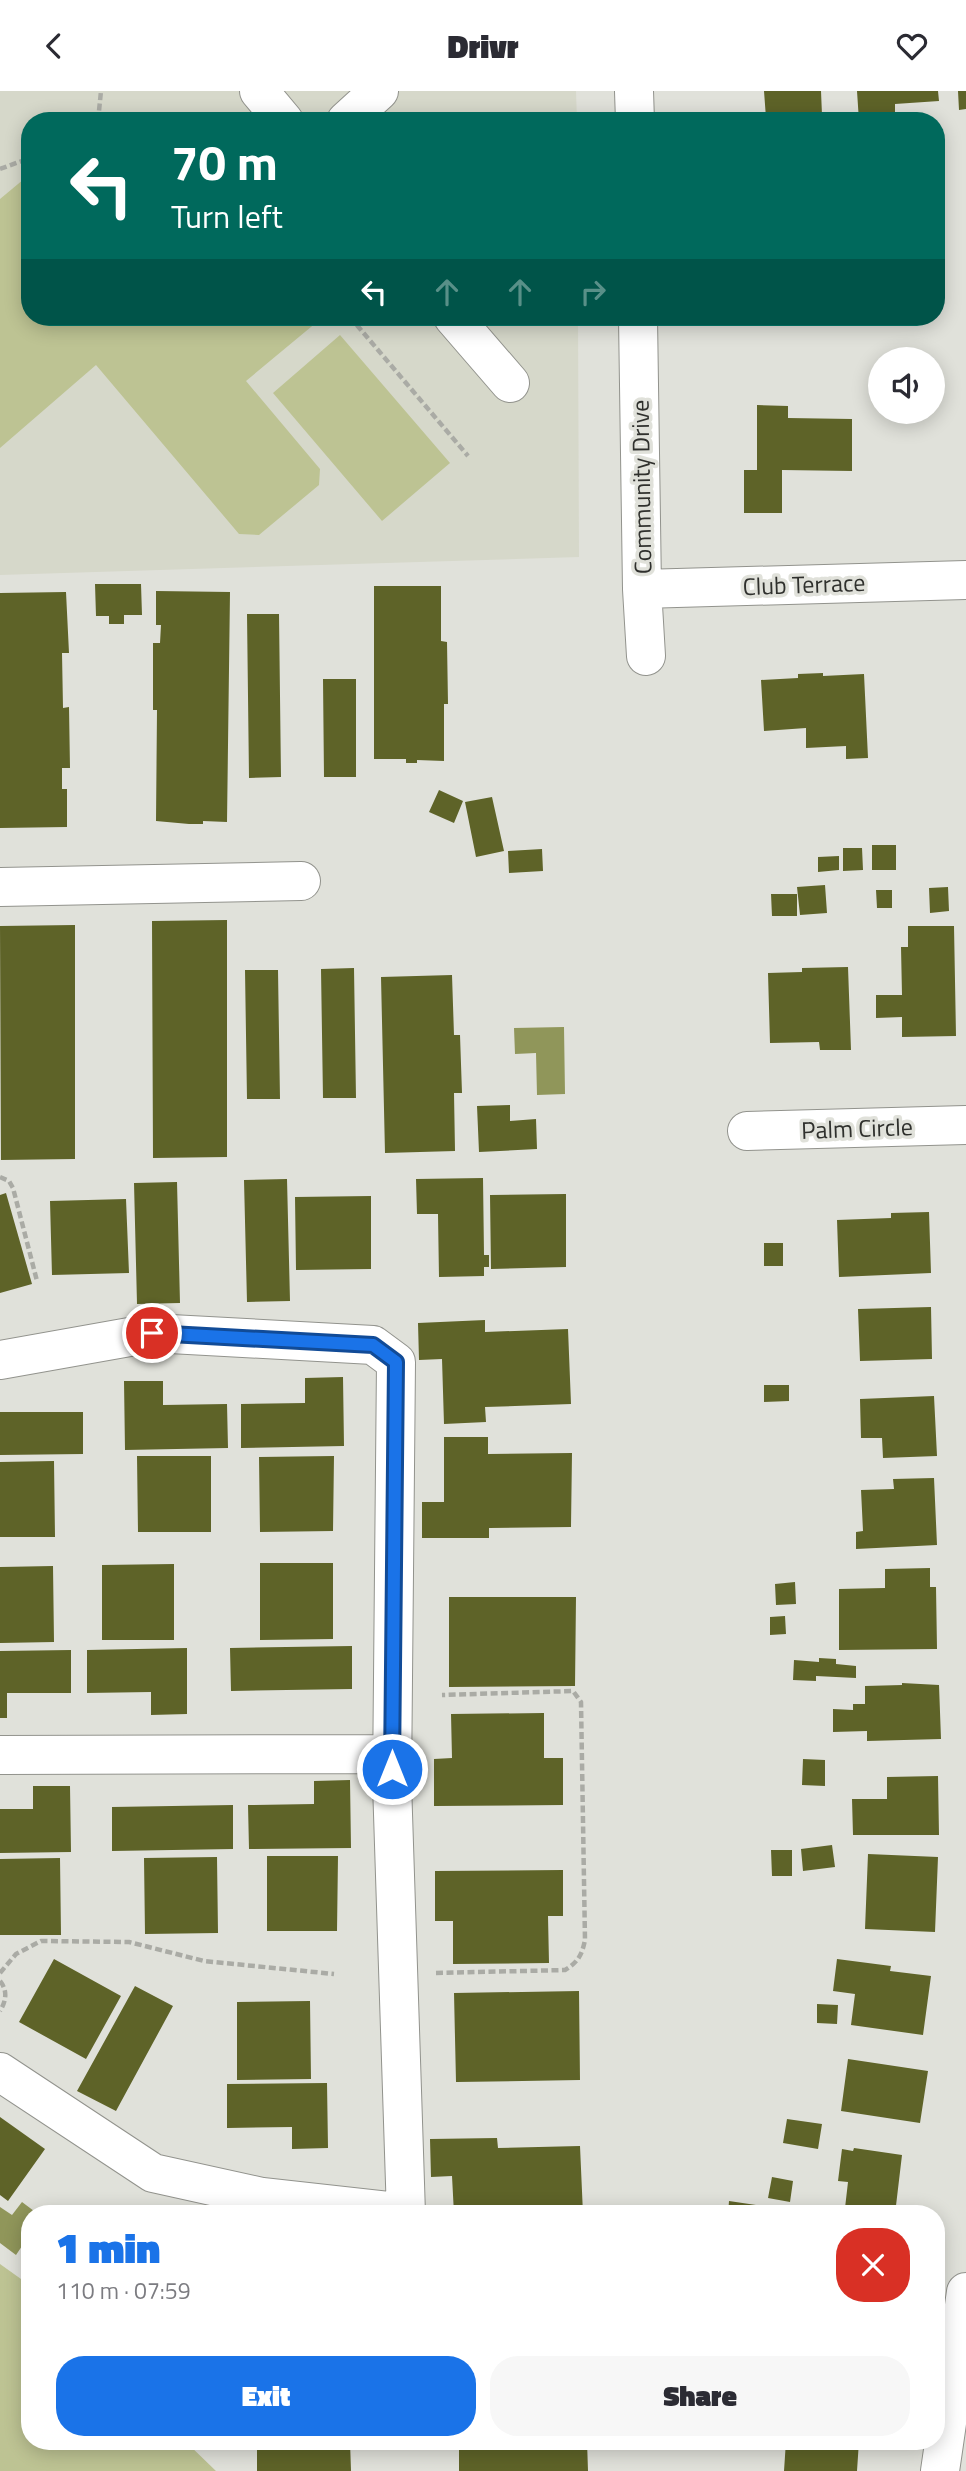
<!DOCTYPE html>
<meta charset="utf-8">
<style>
body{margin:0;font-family:"Titillium Web",sans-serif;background:#f7f7f7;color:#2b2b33;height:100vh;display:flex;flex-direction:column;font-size:26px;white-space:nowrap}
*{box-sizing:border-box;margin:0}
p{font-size:23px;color:#7c7c81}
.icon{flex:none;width:38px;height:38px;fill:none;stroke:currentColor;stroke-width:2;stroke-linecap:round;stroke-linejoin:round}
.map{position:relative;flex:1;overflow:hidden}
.drawer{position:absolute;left:21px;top:2114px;width:924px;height:245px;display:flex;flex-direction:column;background:#fff;border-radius:28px;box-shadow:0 4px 18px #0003}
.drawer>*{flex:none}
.guide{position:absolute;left:21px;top:21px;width:924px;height:214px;border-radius:28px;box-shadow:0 4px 18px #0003;background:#00695c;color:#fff;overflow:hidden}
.fabs{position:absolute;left:868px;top:256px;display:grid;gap:14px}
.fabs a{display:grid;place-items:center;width:77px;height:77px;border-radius:50%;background:#fff;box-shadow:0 4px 18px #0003;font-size:35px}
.pin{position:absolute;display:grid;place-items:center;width:60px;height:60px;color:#fff;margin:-30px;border:4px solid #fff;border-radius:50%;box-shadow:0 2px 7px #0007}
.me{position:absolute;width:77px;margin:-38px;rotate:0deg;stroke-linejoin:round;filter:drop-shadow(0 0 5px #0008)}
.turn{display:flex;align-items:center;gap:24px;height:147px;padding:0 35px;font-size:32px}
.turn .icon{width:91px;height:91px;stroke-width:2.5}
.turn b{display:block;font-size:49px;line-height:60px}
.lanes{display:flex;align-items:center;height:66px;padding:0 35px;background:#0003;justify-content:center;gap:35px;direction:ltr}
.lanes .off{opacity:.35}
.round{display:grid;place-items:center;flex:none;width:74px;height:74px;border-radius:28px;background:#f7f7f7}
.headline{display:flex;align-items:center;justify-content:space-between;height:119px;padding:0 35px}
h1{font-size:42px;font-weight:800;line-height:52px;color:#1a73e8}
.cta{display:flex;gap:14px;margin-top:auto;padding:14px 35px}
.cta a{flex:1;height:80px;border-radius:28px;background:#1a73e8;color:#fff;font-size:28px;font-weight:800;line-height:80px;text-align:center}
.cta a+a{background:#f7f7f7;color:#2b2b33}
header{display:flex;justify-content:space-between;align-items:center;height:91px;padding:0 35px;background:#fff;font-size:32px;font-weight:800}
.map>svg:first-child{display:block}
.built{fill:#d6d8ca}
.green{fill:#bdc393}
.water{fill:#90965a}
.building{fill:#5e6328}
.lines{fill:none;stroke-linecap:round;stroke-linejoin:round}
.minor-casing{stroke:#92938d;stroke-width:40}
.path{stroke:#aaaba5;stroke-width:4.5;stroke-dasharray:7 3.5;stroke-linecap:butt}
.minor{stroke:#fff;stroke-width:38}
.route-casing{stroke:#114b97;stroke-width:18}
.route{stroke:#1a73e8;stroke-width:12}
.labels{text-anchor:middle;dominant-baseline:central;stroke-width:7;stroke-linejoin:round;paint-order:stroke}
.street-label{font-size:24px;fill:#2f302d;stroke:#e0e1da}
</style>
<header><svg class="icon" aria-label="back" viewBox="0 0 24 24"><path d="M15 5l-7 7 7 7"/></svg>Drivr<svg class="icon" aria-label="heart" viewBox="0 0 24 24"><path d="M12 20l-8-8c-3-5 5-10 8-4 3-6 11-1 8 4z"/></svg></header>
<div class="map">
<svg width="966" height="2380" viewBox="0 0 966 2380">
<rect width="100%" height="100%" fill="#e0e1da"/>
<path class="built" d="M0 0H576L577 30H30V226H578L579 466 0 484Z"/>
<path class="green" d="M30 83V226H323L246 290 320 378 319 394 259 444 239 443 96 274 0 357V108Z
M340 244 450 372 382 430 273 302Z
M0 2173 21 2188 30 2201V2350H185L216 2380H0Z"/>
<path class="water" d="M564 936 565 1003 537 1004 536 962 515 963 514 937Z
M22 2111 38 2123H30V2143L16 2164 0 2152V2116L12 2124Z"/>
<path class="building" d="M764 0H821L822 24 766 27Z
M857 0H938L939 10 895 13V30H859Z
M958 0H966V18L959 19Z
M827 226H854V233L827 235Z
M757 314 788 315V327L852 328V380L782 379V422H744V379H757Z
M95 493H141L142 524H124V533H109V525H96Z
M374 495H441V550L447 551 448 613H444V670L417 669V672H406V668H374Z
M156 500 230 501 227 731 203 730V733H189L156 730 157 619H153V552H160L161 534H156Z
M66 501 69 562H62L63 617 69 616 70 677H62V698H67V736L0 737V502Z
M247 523H279L281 686 249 687Z
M823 582V585L864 583 868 667 846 668V655L806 657V637L764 640 761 589 798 587V583Z
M323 588H356V686H324Z
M439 699 463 710 454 732 429 721Z
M492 706 504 760 476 766 465 711Z
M872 754H896V779H872Z
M843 757H862L863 779 843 780Z
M542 758 543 780 509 782 508 760Z
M839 765V779L818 781V766Z
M825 794 827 822 800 824 797 796Z
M948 796 949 820 930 822 929 797Z
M876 799H892V817H877Z
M771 803H797V825H772Z
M227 829V1066L153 1067 152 830Z
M75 834V1068L1 1069 0 835Z
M908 835H954L956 945 902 946V926L876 927V904H902L901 856H908Z
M848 876 851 959H820L819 951 770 952 768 882 802 881V877Z
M354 877 356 1007H323L321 878Z
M245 879H278L280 1008H247Z
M452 884 454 944H460L462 1002H454L455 1060 385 1062 381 886Z
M510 1014V1030L536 1028 537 1058 479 1061 477 1015Z
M483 1087 484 1164H489V1176H484V1185L439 1186 438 1123H417L416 1088Z
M287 1088 290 1210 247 1211 244 1089Z
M177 1091 180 1212 137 1213 134 1092Z
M6 1102 32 1193 0 1202V1104Z
M566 1103V1176L491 1178 490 1104Z
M371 1105V1178L296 1179 295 1106Z
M126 1108 129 1182 52 1184 50 1110Z
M929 1121 931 1182 839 1186 837 1129 891 1127V1122Z
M764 1152H783V1175H764Z
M931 1216 932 1268 860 1270 858 1218Z
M485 1229V1241L568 1238 571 1313 485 1316 486 1331 444 1333 442 1268 419 1269 418 1232Z
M343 1286 344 1355 241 1357V1313L305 1312V1287Z
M124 1290H163V1314L227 1313 228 1357 125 1359Z
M764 1294H789V1310L764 1311Z
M934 1305 937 1365 883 1367 882 1347H861L860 1308Z
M0 1321H83V1363L0 1364Z
M444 1346H488V1363L572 1362 571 1436 489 1437V1447H422V1411H444Z
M137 1365H211V1441H138Z
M334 1365 333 1440 260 1441 259 1366Z
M54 1370 55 1446H0V1371Z
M934 1387 937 1454 856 1458V1441L863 1440 861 1399 894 1398 893 1388Z
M260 1472H333V1548L260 1549Z
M174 1473V1549H102V1474Z
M53 1475 54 1551 0 1552V1476Z
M930 1477V1496H936L937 1558 839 1559V1498L885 1497V1478Z
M795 1491 796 1513 776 1514 775 1493Z
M449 1506H576L575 1595 449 1596Z
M785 1525 786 1543 770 1544V1526Z
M352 1555V1598L231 1600 230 1557Z
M187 1557V1623L151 1624V1601L87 1602V1559Z
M71 1559V1602H7V1627H0V1560Z
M819 1567 836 1568V1573L856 1575V1587L816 1585V1590L793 1589 794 1569 819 1571Z
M902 1592 939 1594 941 1648 867 1650V1640L833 1641V1618L853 1619V1613H865V1595L902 1594Z
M544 1622V1667H563V1714L434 1715V1668L452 1667 451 1623Z
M803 1668 825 1669V1695L802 1694Z
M938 1685 939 1744H853L852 1708H887V1686Z
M350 1689 351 1757 249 1758 248 1714 314 1713V1690Z
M33 1695H70L71 1761 0 1762V1718H33Z
M233 1714V1758L112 1760V1716Z
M832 1754 835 1776 803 1780 801 1758Z
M771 1759H792V1785H772Z
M868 1763 938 1766 935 1841 865 1838Z
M267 1765H338L337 1840H267Z
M217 1766 218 1842 145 1843 144 1767Z
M60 1767 61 1844H0V1768Z
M563 1779V1825H548L549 1872 453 1873V1830H435V1780Z
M54 1868 121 1905 86 1968 19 1931Z
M837 1868 891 1875 890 1880 931 1885 923 1944 851 1934 855 1903 833 1900Z
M135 1895 173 1915 116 2020 77 2000Z
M579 1900 580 1989 456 1991 454 1902Z
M310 1910 311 1988 237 1989V1911Z
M817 1913 838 1914 837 1933 817 1932Z
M848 1968 928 1980 920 2032 841 2020Z
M327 1992 328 2057 292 2058V2036L227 2037V1993Z
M0 2026 45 2058 8 2110 0 2104Z
M787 2028 822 2033 818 2058 783 2052Z
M497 2047 498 2057 580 2055 583 2123H454L452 2085 431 2086 430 2048Z
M854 2057 902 2064 895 2123 845 2117 848 2091 838 2090 842 2058 853 2060Z
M772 2086 793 2090 790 2111 768 2107Z
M729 2110 756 2114 754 2123H728Z
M257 2350H350L351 2380H257Z
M459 2350H587L588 2380H459Z
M786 2350H859L857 2380H784Z"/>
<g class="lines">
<defs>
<path id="minor" d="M259 0 284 30
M634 0 635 30
M346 30 379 0
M453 226 510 292
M638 226 642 498 646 565
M642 498 966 489
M0 796 301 790
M747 1040 966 1034
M0 1269 152 1242 373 1254 396 1271 392 1692 406 2123
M0 1664 392 1663
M0 1981 153 2082 262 2106 406 2122
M940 2380 966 2201"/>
</defs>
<use href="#minor" class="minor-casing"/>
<path class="path" d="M98 30 101 0
M0 78 30 67
M350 226 468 365
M0 1086 9 1090 13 1097 37 1190
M0 1882 16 1863 41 1850 129 1851 204 1870 334 1883
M436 1882 565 1879C578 1871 582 1864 585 1849L581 1611 573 1600 442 1604
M0 1890C8 1900 6 1910 0 1920"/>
<use href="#minor" class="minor"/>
</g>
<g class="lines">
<defs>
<path id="route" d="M152 1242 373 1254 396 1271 392 1678"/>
</defs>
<use href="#route" class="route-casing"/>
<use href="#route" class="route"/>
</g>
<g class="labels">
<g class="street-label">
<text transform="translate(641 396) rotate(-91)">Community Drive</text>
<text transform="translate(804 493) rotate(-2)">Club Terrace</text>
<text transform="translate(857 1037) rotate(-2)">Palm Circle</text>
</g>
</g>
</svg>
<div class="fabs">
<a><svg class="icon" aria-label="sound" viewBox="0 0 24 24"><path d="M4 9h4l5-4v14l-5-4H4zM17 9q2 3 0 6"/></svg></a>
</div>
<div class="pin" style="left:152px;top:1242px;background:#d93025"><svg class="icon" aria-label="arrive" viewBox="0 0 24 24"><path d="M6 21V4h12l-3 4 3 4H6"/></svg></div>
<svg class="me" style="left:392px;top:1678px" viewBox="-20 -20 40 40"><circle r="17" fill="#1a73e8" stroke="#fff" stroke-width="3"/><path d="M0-11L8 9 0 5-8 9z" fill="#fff"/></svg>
<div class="guide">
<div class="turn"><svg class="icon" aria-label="left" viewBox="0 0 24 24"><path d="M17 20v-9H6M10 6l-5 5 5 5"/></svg><div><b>70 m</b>Turn left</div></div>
<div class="lanes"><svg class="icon" aria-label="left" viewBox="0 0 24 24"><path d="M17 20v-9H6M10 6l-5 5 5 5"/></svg><svg class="icon off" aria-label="ahead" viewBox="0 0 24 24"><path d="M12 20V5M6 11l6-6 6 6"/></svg><svg class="icon off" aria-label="ahead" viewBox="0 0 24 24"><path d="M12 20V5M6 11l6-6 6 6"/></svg><svg class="icon off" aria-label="right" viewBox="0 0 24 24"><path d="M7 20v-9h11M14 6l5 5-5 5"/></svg></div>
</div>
<section class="drawer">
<div class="headline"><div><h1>1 min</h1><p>110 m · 07:59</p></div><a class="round" style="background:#d93025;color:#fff"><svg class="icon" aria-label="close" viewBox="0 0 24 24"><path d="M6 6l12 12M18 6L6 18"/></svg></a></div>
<div class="cta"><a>Exit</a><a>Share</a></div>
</section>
</div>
